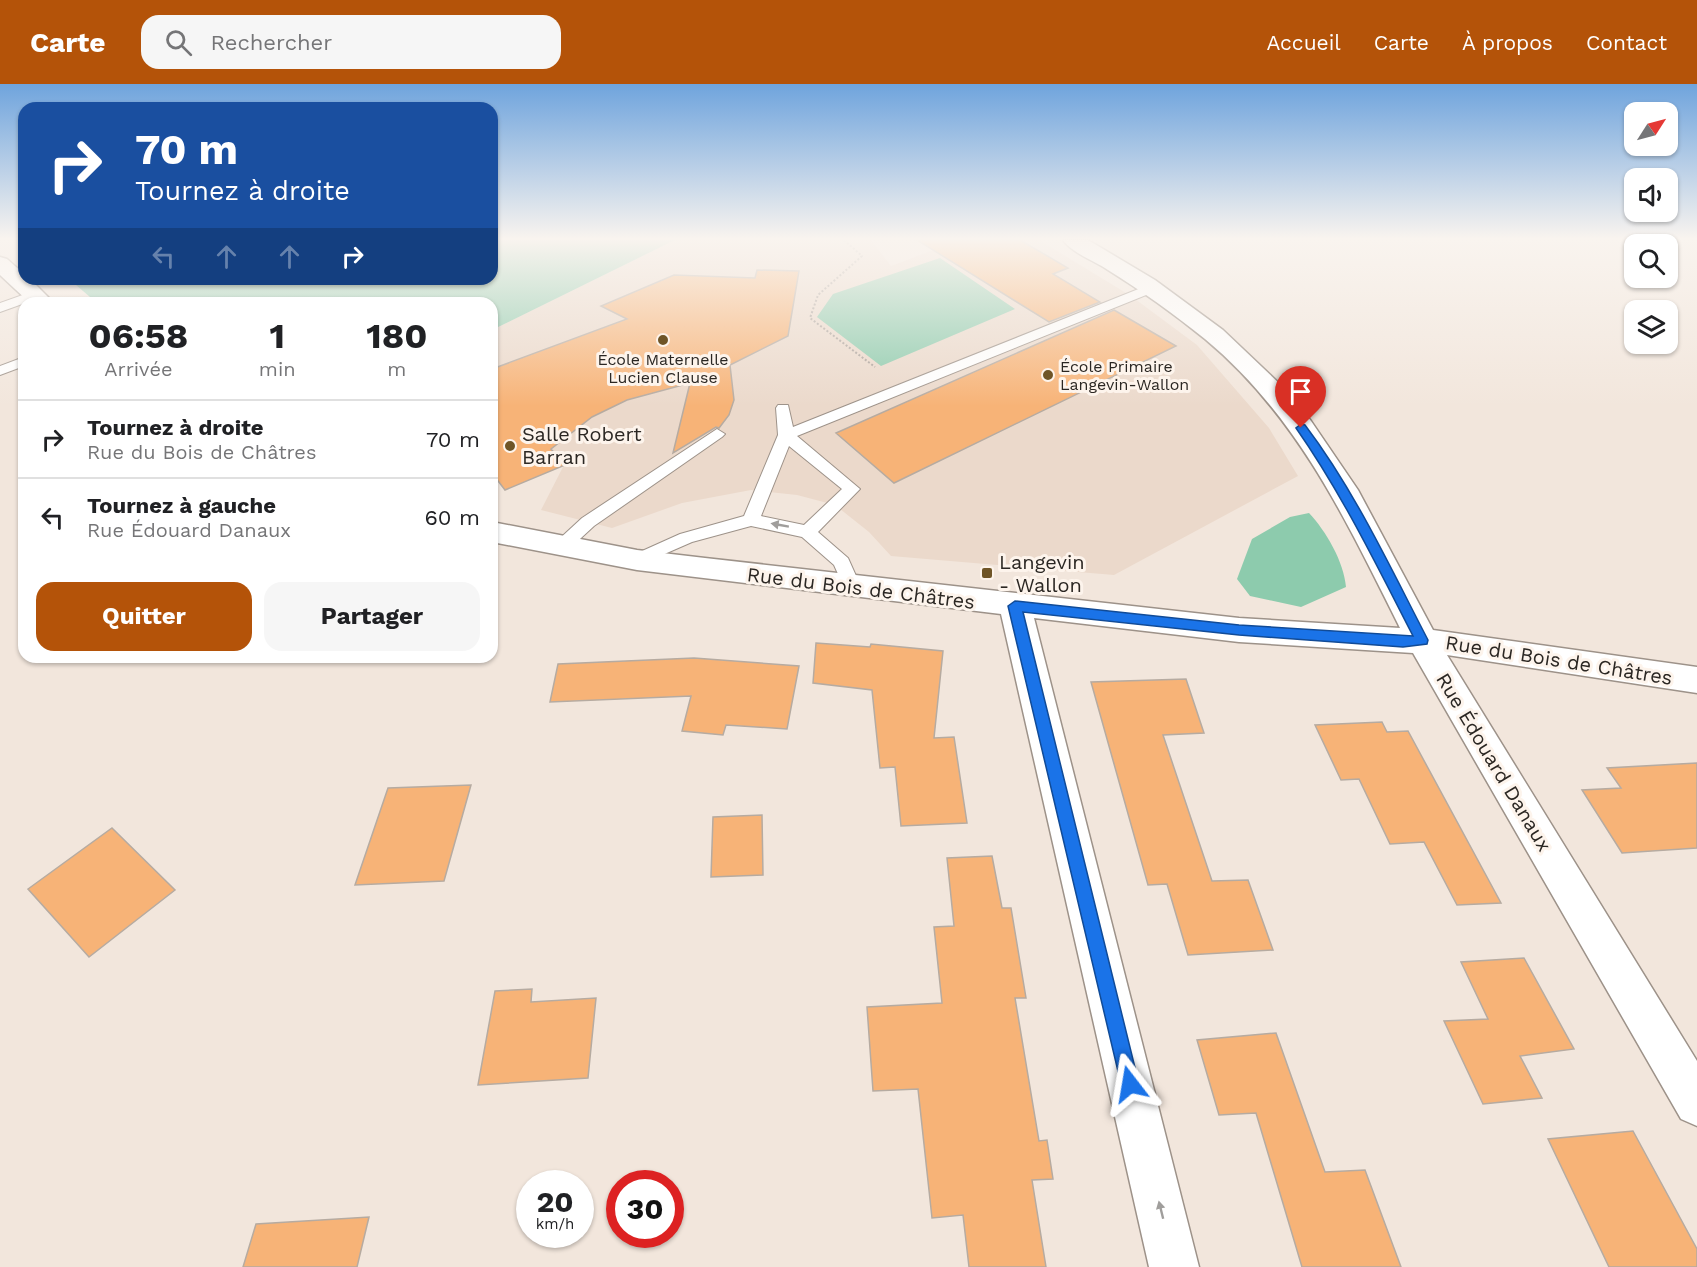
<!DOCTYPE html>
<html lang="fr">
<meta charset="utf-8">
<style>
body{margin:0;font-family:"Work Sans",sans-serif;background:#f6f6f6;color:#202124;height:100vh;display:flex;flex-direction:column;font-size:22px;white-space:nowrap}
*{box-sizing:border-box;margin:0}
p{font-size:20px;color:#757577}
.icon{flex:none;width:33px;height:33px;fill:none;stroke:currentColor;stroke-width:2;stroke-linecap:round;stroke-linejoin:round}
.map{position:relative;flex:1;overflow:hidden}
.drawer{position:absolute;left:18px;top:213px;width:480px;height:366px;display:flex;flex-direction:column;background:#fff;border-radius:18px;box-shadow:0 2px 4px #0004}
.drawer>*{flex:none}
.guide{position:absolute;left:18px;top:18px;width:480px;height:183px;border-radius:18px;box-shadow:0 2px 4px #0004;background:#1a4fa0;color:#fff;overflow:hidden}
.needle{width:39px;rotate:54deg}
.tools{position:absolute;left:1624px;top:18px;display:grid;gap:12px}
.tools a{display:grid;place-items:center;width:54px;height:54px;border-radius:12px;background:#fff;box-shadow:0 2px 4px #0004;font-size:30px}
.speed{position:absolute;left:516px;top:1086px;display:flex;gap:12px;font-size:30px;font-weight:700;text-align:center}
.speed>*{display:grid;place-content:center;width:78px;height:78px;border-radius:50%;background:#fff;box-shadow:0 2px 4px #0004;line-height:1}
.speed small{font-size:15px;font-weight:400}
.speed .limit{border:9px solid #d22;background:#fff;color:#111}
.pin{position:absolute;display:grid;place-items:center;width:51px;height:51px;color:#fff;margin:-62px -26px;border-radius:50% 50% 50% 0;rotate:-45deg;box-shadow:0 0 6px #0007}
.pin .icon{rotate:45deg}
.me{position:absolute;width:66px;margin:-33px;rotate:346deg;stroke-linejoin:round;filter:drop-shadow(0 0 4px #0008)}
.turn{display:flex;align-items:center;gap:21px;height:126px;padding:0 18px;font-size:27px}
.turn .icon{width:78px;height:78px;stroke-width:2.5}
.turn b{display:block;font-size:42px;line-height:51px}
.lanes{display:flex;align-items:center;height:57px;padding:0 18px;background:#0003;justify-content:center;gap:30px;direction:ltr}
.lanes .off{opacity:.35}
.eta{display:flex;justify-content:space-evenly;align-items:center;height:102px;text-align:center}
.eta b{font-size:36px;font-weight:700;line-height:42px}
.action{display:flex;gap:12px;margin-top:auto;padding:12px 18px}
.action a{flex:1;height:69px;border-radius:18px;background:#b45309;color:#fff;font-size:24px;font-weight:700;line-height:69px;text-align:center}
.action a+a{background:#f6f6f6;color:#202124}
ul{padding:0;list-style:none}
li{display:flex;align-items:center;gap:18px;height:78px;padding:0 18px;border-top:2px solid #e0e0e0}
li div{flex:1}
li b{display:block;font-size:22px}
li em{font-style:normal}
header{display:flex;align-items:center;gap:36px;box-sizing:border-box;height:84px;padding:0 30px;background:#b45309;color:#fff}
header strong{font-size:28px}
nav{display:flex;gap:33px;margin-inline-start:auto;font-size:21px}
.search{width:420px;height:54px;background:#f6f6f6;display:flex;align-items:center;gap:15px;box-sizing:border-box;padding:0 21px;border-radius:18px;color:#757577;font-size:22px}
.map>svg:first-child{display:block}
.built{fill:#ebd9cb}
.green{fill:#8dcbad}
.building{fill:#f7b377;stroke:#b6aba1;stroke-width:1.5}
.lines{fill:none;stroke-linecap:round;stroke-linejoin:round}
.service-casing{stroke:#9d9289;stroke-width:2}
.minor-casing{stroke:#9d9289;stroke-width:3}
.path{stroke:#aba19a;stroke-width:2;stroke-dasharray:2 2;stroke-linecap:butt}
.service{fill:#fff;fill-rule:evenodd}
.minor{fill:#fff;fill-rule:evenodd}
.oneway{fill:#a09e9c}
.route{fill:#1a73e8;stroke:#114b97;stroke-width:1.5}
.poi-dot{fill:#6f5527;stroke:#fdf4ec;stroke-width:2}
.labels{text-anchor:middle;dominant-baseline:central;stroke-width:6;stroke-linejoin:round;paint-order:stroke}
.far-poi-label{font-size:16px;fill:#2b2723;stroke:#fdf4ec}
.poi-label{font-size:20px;fill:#2b2723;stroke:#fdf4ec;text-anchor:start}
.street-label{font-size:20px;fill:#2b2723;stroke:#fdf4ec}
</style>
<header>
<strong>Carte</strong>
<div class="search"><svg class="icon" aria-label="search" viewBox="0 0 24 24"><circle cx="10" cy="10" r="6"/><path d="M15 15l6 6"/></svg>Rechercher</div>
<nav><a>Accueil</a><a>Carte</a><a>À propos</a><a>Contact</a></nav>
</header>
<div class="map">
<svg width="1697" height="1183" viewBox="0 0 1697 1183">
<rect width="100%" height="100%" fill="#f2e6dc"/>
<path class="built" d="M675 156H871L891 182 960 156H1039L1131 212 1197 261 1269 344 1298 392 1114 491 891 472 869 448 835 421 797 411 751 406 682 419 612 444 541 426 564 381 517 324 492 311V246Z"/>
<path class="green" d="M492 156H675L492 246V219H97L76 201 62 200 56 195H492Z
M940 174 1015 225 881 282 817 233 833 210Z
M1309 429C1326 447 1344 478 1346 503L1301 523 1250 512 1237 495 1252 455 1290 433Z"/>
<path class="building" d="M917 156H1020L1068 184 1053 190 1100 218 1049 238Z
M757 186 799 187 788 252 730 281 734 316 729 331 719 344 716 343 673 369 690 299 627 316 592 333 551 365 565 381 505 406 492 389V285L627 235 601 222 674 191 755 194Z
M1114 226 1176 262 894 399 836 349Z
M816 559 870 563 871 560 943 567 934 654 954 653 967 739 901 742 895 683 880 684 872 606 813 599Z
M694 574 799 582 787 645 726 641 723 651 682 647 691 612 550 618 558 580Z
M1186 595 1204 649 1163 651 1212 797 1248 796 1273 866 1188 871 1167 800 1148 801 1091 598Z
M1382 638 1387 648 1408 647 1501 819 1457 821 1424 758 1390 760 1359 695 1341 696 1315 641Z
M1697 679V764L1622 769 1582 706 1621 704 1607 684Z
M471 701 444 797 355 801 388 704Z
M762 731 763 791 711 793 713 733Z
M112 744 175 806 89 873 28 805Z
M992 772 1002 824H1011L1026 914H1015L1039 1057 1047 1056 1053 1095 1032 1096 1046 1183H969L963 1131 932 1134 918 1005 873 1007 867 923 942 919 934 843 954 842 947 774Z
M1524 874 1574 965 1520 972 1542 1014 1483 1020 1444 937 1488 935 1461 878Z
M532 905 531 918 596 914 588 994 478 1001 495 907Z
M1276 949 1325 1088 1365 1086 1401 1183H1302L1256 1029 1219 1031 1197 956Z
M1633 1047 1697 1165V1183H1609L1548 1055Z
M369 1133 357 1183H243L256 1140Z"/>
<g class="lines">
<defs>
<path id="service" d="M1151 200 1156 201V207L797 352 860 405 818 448 848 474 861 503 858 508H846L834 481 802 453 751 442 692 458 637 482 628 476 631 472 680 450 744 432 778 351 776 324 778 321H788L793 343ZM789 362 842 405 804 441 761 432Z
M34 207 41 211 39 214 0 228V219Z
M24 273V282L0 291V282Z
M717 345 725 350 722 353 594 442 568 466H556L553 462 556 458 582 434Z"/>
<path id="minor" d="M1063 156H1088L1155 196 1223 246 1284 304 1311 337 1358 406 1433 546 1697 583V609L1447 571 1697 977V1042L1681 1035 1413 569 1239 558 1034 534 1199 1183H1149L1001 530 637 486 492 458V438L637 466 705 474 1239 534 1400 544C1347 438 1298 332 1205 255 1174 230 1142 207 1108 186 1095 177 1072 169 1063 156Z
M0 173 7 175 24 190V195H30L54 219H30L0 191Z"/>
</defs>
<use href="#service" class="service-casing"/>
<use href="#minor" class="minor-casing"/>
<path class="path" d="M844 156 862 172 818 211 810 234 875 283"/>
<use href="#service" class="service"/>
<use href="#minor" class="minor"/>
</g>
<defs><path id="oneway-solid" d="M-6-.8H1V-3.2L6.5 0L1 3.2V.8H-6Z" transform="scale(1.5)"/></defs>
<g class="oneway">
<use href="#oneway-solid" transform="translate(780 441) rotate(-170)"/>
<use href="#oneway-solid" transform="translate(1161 1126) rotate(-104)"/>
</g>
<linearGradient id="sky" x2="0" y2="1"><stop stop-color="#6fa4dd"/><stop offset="0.48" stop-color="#f9f4ef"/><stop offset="1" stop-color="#f9f4ef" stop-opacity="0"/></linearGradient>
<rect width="1697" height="322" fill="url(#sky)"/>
<path class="route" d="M1301 340 1305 341C1355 407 1390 483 1428 556L1427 560 1403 563 1239 551 1023 528 1139 1000 1136 1006 1130 1009 1123 1006 1121 1000 1008 522 1015 517 1239 541 1413 552C1376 480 1342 410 1296 344Z"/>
<g class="poi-dot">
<circle cx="663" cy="256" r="6"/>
<circle cx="1048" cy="291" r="6"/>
<circle cx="510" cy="362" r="6"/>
<rect x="981" y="483" width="12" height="12" rx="3"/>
</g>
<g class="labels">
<g class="far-poi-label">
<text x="663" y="275">École Maternelle<tspan x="663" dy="18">Lucien Clause</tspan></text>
<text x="1060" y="282" text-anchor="start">École Primaire<tspan x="1060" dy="18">Langevin-Wallon</tspan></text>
</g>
<g class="poi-label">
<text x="522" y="350">Salle Robert<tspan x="522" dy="23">Barran</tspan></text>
<text x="999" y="478">Langevin<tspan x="999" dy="23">- Wallon</tspan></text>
</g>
<g class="street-label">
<text transform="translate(861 504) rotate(7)">Rue du Bois de Châtres</text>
<text transform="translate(1559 576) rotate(9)">Rue du Bois de Châtres</text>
<text transform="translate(1494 678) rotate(59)">Rue Édouard Danaux</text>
</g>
</g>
</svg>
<div class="tools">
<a><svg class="needle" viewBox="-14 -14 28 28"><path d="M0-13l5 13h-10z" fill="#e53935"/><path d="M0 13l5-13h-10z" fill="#757577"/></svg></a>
<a><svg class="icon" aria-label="sound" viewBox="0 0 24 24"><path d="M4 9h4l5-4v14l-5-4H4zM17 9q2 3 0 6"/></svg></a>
<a><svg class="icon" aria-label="search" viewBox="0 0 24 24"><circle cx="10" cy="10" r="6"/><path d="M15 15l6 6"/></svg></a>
<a><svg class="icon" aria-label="layers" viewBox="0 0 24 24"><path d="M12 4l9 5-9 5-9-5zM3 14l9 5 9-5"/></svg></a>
</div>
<div class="speed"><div>20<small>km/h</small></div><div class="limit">30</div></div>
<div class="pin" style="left:1301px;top:344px;background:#d93025"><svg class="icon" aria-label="arrive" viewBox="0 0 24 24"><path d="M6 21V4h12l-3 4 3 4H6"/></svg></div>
<svg class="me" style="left:1130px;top:1000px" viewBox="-20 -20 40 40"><path d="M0-17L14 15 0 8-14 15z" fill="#1a73e8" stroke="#fff" stroke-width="4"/></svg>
<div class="guide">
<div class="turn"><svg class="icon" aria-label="right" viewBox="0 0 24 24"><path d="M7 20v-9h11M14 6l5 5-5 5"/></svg><div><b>70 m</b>Tournez à droite</div></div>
<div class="lanes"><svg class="icon off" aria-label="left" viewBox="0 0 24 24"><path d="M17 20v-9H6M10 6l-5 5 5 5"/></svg><svg class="icon off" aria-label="ahead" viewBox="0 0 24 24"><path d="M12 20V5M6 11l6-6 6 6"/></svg><svg class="icon off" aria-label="ahead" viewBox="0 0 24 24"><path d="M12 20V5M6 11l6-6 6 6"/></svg><svg class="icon" aria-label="right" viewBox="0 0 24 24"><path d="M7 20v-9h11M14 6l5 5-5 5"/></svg></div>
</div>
<section class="drawer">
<div class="eta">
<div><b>06:58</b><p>Arrivée</p></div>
<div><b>1</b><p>min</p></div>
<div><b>180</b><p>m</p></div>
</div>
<ul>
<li><svg class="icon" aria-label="right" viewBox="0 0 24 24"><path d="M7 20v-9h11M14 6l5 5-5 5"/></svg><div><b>Tournez à droite</b><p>Rue du Bois de Châtres</p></div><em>70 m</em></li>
<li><svg class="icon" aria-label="left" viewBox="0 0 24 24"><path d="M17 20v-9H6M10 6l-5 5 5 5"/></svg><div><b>Tournez à gauche</b><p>Rue Édouard Danaux</p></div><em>60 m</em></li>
</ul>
<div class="action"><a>Quitter</a><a>Partager</a></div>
</section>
</div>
